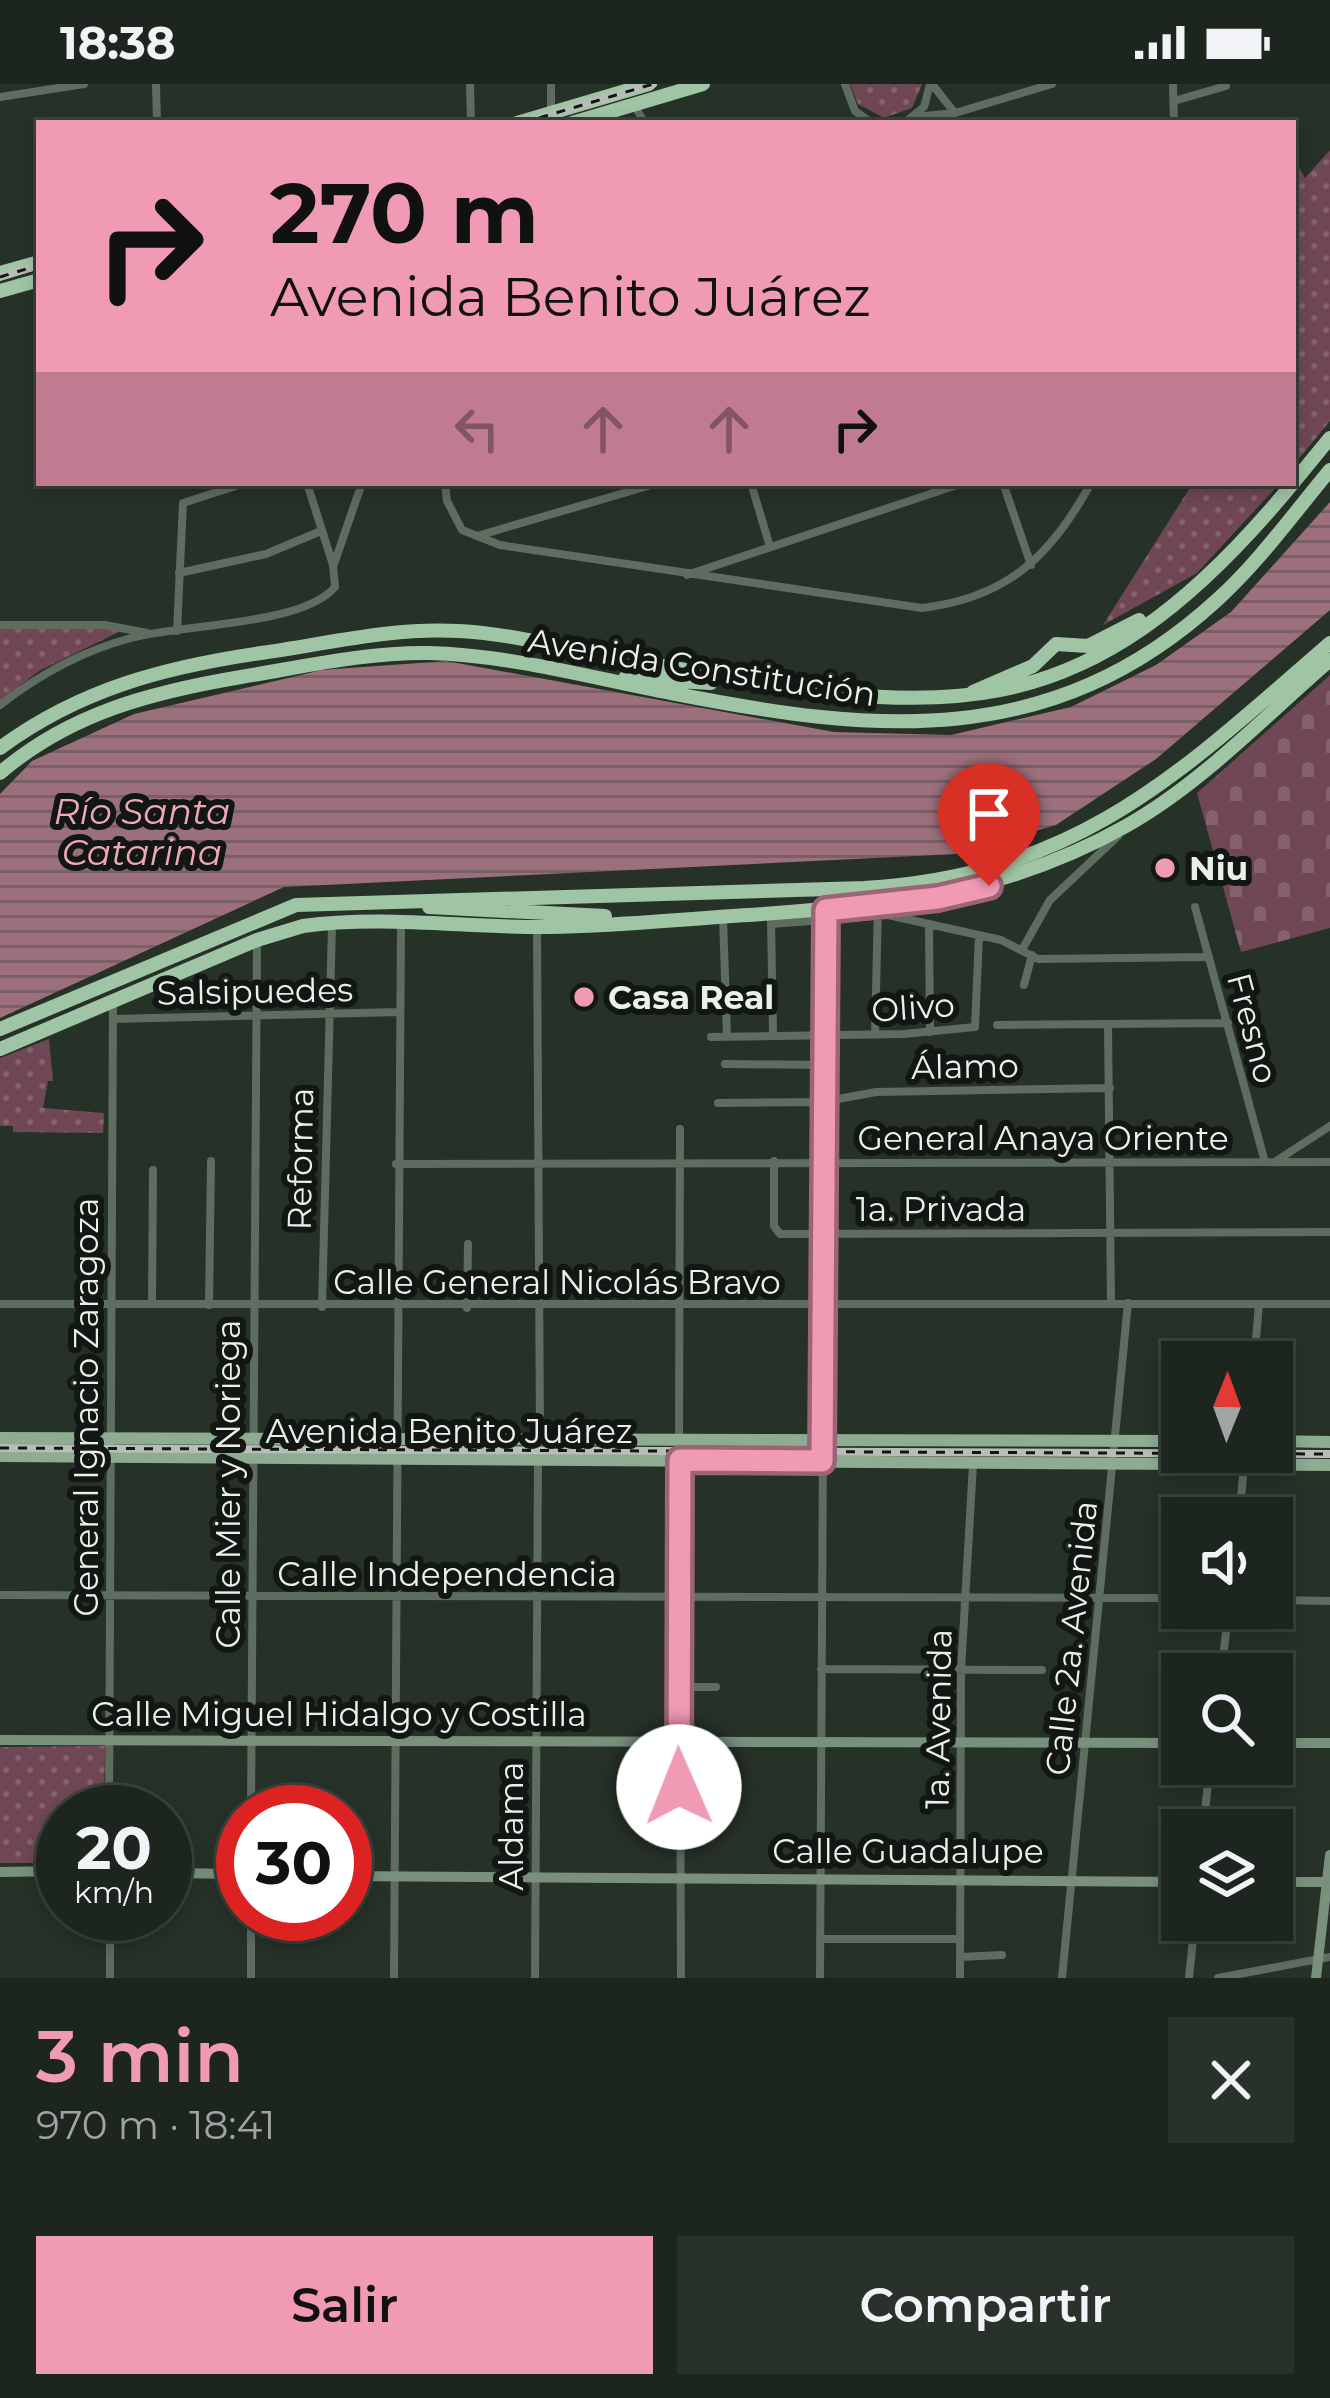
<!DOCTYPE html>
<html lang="es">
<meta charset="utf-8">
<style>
body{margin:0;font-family:Montserrat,sans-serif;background:#29312b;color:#f1f3f6;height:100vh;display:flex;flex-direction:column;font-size:45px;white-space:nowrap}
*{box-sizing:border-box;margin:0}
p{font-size:39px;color:#a0a5a4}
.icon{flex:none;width:66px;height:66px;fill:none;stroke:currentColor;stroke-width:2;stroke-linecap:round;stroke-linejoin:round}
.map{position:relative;height:1894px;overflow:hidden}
.sheet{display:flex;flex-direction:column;background:#1c251e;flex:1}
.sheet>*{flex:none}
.top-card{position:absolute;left:36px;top:36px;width:1260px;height:366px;border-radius:0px;box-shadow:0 6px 18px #0003,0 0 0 3px #3a423c;background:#f09ab4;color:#111;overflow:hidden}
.needle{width:78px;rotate:1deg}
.buttons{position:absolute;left:1161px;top:1257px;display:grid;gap:24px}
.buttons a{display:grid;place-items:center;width:132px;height:132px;border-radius:0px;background:#1c251e;box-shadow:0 6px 18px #0003,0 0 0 3px #3a423c;font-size:60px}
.speed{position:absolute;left:36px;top:1701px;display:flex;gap:24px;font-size:60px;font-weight:700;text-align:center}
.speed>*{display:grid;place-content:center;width:156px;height:156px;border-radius:50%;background:#1c251e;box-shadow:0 6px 18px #0003,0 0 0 3px #3a423c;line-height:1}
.speed small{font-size:30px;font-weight:400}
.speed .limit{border:18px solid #d22;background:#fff;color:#111}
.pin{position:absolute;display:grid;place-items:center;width:102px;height:102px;color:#fff;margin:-123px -51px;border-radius:50% 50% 50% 0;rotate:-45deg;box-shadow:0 0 12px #0007}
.pin .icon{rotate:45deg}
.me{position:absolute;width:132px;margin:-66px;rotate:359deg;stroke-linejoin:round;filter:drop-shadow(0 0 9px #0008)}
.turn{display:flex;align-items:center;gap:42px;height:252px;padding:0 36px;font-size:54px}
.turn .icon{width:156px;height:156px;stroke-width:2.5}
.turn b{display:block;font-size:84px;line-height:102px}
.lanes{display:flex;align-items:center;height:114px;padding:0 36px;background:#0003;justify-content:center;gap:60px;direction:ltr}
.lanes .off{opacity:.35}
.round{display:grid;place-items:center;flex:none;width:126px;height:126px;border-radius:0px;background:#29312b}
.overview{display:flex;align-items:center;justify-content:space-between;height:204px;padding:0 36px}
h1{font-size:72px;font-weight:600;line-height:90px;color:#f09ab4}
.primary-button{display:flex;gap:24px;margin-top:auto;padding:24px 36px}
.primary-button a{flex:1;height:138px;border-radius:0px;background:#f09ab4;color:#111;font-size:48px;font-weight:600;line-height:138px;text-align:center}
.primary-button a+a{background:#29312b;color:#f1f3f6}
.status{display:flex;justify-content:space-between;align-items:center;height:84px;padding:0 60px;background:#1c251e;direction:ltr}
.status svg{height:33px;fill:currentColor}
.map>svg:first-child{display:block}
.grass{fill:url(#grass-dots)}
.cemetery{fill:url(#cemetery-stones)}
.water{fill:url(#water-rules)}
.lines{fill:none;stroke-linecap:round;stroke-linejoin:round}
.street{stroke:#5e6d60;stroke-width:8}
.secondary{stroke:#79917c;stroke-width:10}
.primary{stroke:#8dac92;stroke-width:12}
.highway{stroke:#9fc5a5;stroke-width:14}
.rail-casing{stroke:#b6beb7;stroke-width:8}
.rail{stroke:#131713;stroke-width:3;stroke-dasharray:9;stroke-linecap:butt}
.route-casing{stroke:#9c6475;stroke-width:30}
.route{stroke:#f09ab4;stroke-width:21}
.poi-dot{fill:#f09ab4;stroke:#131713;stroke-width:4.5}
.labels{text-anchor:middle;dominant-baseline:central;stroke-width:12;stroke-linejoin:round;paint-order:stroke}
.street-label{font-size:33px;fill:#eaf1eb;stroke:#131713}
.poi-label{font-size:33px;font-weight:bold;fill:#eaf1eb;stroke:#131713;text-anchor:start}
.water-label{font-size:36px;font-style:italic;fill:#f0a7bc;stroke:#131713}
</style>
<div class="status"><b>18:38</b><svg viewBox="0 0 49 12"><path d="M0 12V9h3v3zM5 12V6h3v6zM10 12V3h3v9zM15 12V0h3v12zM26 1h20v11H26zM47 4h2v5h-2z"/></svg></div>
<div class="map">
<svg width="1330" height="1894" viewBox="0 0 1330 1894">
<defs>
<pattern id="grass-dots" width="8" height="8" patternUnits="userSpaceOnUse" patternTransform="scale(3)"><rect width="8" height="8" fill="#704754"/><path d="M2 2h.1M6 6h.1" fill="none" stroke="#85626d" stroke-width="1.8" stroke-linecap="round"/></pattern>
<pattern id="cemetery-stones" width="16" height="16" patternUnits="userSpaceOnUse" patternTransform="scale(3)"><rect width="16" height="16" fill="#704754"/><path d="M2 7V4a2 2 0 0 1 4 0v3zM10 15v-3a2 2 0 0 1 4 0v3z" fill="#85626d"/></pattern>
<pattern id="water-rules" width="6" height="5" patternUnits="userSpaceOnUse" patternTransform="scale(3)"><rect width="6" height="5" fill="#9c6f7c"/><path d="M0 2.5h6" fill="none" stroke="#7a5f66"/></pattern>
</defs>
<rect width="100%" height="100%" fill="#263128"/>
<path class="grass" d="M850 0H922L912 24 884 34 858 20Z
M1330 66V337L1293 382V73L1305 94Z
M1193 399H1280L1197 489 1103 541Z
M0 545H115L121 547 39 587 0 617Z
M49 955 53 997H48L43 1024 104 1029 103 1049 13 1048V1042H0V974Z
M105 1662 104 1728H63V1779H0V1663Z"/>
<path class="cemetery" d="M1330 591V844L1241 868 1197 709Z"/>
<path class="water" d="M1330 418V526L1156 675 1056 741 956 770 284 803 0 934V710L32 677 134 630 322 586 446 577 834 648 951 651 1071 623 1156 581 1231 528Z"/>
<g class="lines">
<path class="street" d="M156 0 157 39
M470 0 471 39
M551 0V27
M845 0 855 27 872 39
M932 0 954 28
M1173 0 1174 39
M0 13 84 0
M1174 17 1226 2
M634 21 645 39
M915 33 955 29 1052 0
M904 39 924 23 930 0
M445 399 447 417 462 446 500 461 922 524C1007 514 1051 472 1091 399
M751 399 770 463
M1003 399 1031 481
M477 452 658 399
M334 480 362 399
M179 489 266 470 321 447
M687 491 963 399
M0 541H105L147 549
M177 547 183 419 245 399
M0 621C40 590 82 567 131 554 181 540 302 542 335 503L333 481 307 399
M1195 823 1265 1078
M723 834 727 951
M771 837 773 949
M771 840 888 831 1001 856 1038 875 1209 873
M929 844 930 948
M537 845 540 1353
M1023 864 1050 816 1118 752
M1024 901 1032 871
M113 935 399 928
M1108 940 1111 1218
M997 941 1228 939
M875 951 878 821
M711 953 904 950 975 943 979 852
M725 980 824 981
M718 1019 822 1018 876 1008 1110 1004
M774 1077V1142L780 1150 1330 1148
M1276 1077 1330 1042
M396 1080 1330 1078
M0 1220H1330
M152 1220 153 1086
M209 1221 211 1077
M322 1223 332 841
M467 1224 468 1160
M1254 1278 1259 1220
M679 1355 680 1045
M679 1375 681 1894
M1239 1434 1244 1382
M0 1511 1182 1514
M1272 1516 1330 1517
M821 1585 1042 1586
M1221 1590 1229 1524
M678 1603H716
M109 1728 113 919
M251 1728 257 858
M1203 1746 1210 1680
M110 1830V1894
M251 1830V1894
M820 1855H960
M960 1873 1002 1871
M394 1894 401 840
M535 1894 538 1376
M820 1894 826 826
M960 1894 961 1587 973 1380
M1062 1894 1128 1219
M1189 1894 1195 1836
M1218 1894 1330 1873"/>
<path class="secondary" d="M0 1656 1182 1659
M1272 1659H1330
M0 1788 63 1787
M165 1789 243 1790
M345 1792 1182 1798
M1272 1798H1327
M1316 1894 1330 1771"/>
<path class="primary" d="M0 1354 1182 1357
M1272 1357 1330 1358
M0 1372 1330 1381"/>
<path class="highway" d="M517 39 649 0
M572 39 703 0
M0 189 39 178
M0 207 39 196
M1293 399 1330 354
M625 594 711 599
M973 608 1033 582 1056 560 1088 562 1139 536
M0 664C80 605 165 583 261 569 325 560 393 543 459 547 512 550 566 564 619 574 928 630 1073 667 1293 399
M0 689C70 629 152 608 241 593 302 583 367 568 429 569 510 571 592 594 671 609 874 649 1051 668 1217 516 1259 478 1294 429 1330 386
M429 823 605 832
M0 945 296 821 864 804C1077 791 1177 692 1330 559
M0 965 257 856 303 842C383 831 468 844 549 843 616 842 682 835 749 831 887 821 1002 812 1126 742 1201 700 1265 632 1330 576"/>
<defs>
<path id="rail" d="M522 39 653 0
M0 193 39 181
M0 1364 1330 1370"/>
</defs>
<use href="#rail" class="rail-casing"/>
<use href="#rail" class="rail"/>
</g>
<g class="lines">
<defs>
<path id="route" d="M679 1703 680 1376 822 1377 826 826 938 814 989 802"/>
</defs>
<use href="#route" class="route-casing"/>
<use href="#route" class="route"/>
</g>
<g class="poi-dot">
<circle cx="1165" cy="784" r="12"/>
<circle cx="584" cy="913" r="12"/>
</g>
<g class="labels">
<g class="street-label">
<text transform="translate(702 583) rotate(9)">Avenida Constitución</text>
<text transform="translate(255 907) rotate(-1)">Salsipuedes</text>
<text transform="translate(913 923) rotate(-4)">Olivo</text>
<text transform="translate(1253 944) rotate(75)">Fresno</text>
<text transform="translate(965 982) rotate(-1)">Álamo</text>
<text x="1043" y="1054">General Anaya Oriente</text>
<text transform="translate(300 1075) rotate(-89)">Reforma</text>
<text x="941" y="1125">1a. Privada</text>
<text x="557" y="1198">Calle General Nicolás Bravo</text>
<text transform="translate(86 1323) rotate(-90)">General Ignacio Zaragoza</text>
<text x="449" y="1347">Avenida Benito Juárez</text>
<text transform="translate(228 1400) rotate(-90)">Calle Mier y Noriega</text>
<text x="447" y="1490">Calle Independencia</text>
<text transform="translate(1071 1554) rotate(-84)">Calle 2a. Avenida</text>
<text x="339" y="1630">Calle Miguel Hidalgo y Costilla</text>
<text transform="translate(938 1635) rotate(-89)">1a. Avenida</text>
<text transform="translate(511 1742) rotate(-90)">Aldama</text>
<text x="908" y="1767">Calle Guadalupe</text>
</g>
<g class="poi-label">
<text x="1189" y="784">Niu</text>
<text x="608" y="913">Casa Real</text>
</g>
<g class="water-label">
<text x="142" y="727">Río Santa<tspan x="142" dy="41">Catarina</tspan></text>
</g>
</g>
</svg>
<div class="buttons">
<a><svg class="needle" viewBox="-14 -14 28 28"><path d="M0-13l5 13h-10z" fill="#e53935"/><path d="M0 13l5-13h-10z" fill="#a0a5a4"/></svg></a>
<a><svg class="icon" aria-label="sound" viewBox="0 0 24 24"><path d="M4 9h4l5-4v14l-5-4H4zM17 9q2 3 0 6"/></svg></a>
<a><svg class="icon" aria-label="search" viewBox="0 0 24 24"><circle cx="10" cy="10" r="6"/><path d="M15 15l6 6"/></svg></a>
<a><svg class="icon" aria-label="layers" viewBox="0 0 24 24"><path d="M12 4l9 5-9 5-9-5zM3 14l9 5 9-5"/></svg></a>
</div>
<div class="speed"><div>20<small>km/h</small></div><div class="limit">30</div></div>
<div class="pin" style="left:989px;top:802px;background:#d93025"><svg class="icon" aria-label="arrive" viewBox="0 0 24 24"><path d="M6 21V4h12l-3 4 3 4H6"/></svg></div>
<svg class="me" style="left:679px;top:1703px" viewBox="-20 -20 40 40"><circle r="19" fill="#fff"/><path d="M0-13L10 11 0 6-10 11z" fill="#f09ab4"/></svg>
<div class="top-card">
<div class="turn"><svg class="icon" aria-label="right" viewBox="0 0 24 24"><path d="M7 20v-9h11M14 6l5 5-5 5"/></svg><div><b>270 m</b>Avenida Benito Juárez</div></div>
<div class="lanes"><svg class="icon off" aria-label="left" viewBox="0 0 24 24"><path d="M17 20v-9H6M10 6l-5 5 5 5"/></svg><svg class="icon off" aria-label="ahead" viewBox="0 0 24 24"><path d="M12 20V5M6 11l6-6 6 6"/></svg><svg class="icon off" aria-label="ahead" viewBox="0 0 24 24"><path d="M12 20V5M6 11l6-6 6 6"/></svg><svg class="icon" aria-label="right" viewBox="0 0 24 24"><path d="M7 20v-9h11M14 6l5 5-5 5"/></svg></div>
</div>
</div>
<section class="sheet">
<div class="overview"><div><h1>3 min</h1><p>970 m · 18:41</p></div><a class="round"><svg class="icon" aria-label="close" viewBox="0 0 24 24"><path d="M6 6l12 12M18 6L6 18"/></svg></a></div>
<div class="primary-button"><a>Salir</a><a>Compartir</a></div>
</section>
